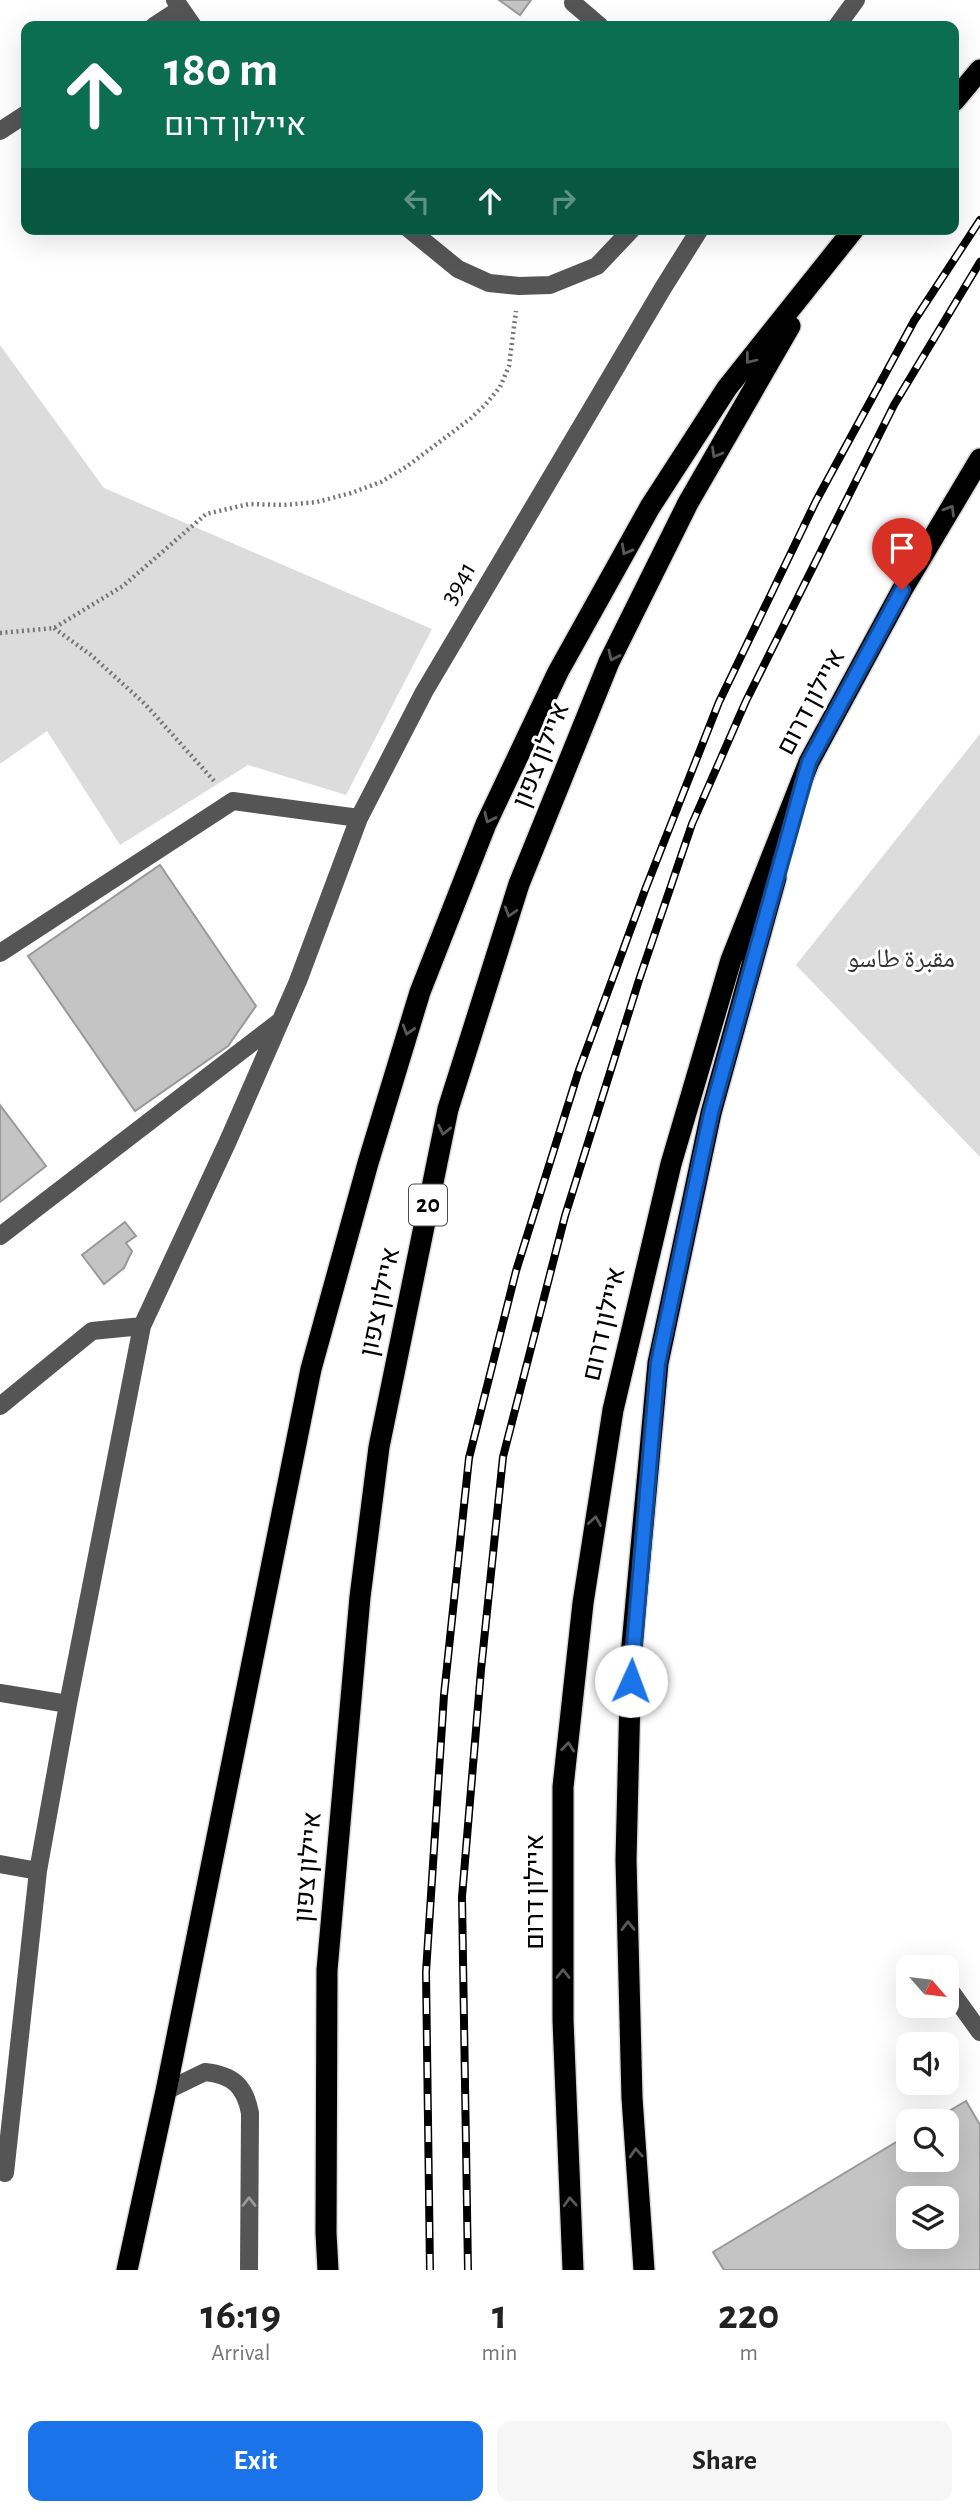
<!DOCTYPE html>
<meta charset="utf-8">
<style>
body{margin:0;font-family:"Alegreya Sans","Noto Naskh Arabic",Heebo,sans-serif;background:#f6f6f6;color:#222;height:100vh;display:flex;flex-direction:column;font-size:26px;white-space:nowrap}
*{box-sizing:border-box;margin:0}
p{font-size:23px;color:#767676}
.icon{flex:none;width:38px;height:38px;fill:none;stroke:currentColor;stroke-width:2;stroke-linecap:round;stroke-linejoin:round}
.map{position:relative;height:2270px;overflow:hidden}
.details{display:flex;flex-direction:column;background:#fff;flex:1}
.details>*{flex:none}
.banner{position:absolute;left:21px;top:21px;width:938px;height:214px;border-radius:14px;box-shadow:0 7px 28px #0002;background:#0b6e4f;color:#fff;overflow:hidden}
.needle{width:46px;rotate:118deg}
.controls{position:absolute;left:896px;top:1955px;display:grid;gap:14px}
.controls a{display:grid;place-items:center;width:63px;height:63px;border-radius:14px;background:#fff;box-shadow:0 7px 28px #0002;font-size:35px}
.pin{position:absolute;display:grid;place-items:center;width:60px;height:60px;color:#fff;margin:-72px -30px;border-radius:50% 50% 50% 0;rotate:-45deg;box-shadow:0 0 7px #0007}
.pin .icon{rotate:45deg}
.me{position:absolute;width:77px;margin:-38px;rotate:2deg;stroke-linejoin:round;filter:drop-shadow(0 0 5px #0008)}
.turn{display:flex;align-items:center;gap:24px;height:147px;padding:0 28px;font-size:32px}
.turn .icon{width:91px;height:91px;stroke-width:2.5}
.turn b{display:block;font-size:49px;line-height:60px}
.lanes{display:flex;align-items:center;height:66px;padding:0 28px;background:#0003;justify-content:center;gap:35px;direction:ltr}
.lanes .off{opacity:.35}
.eta{display:flex;justify-content:space-evenly;align-items:center;height:119px;text-align:center}
.eta b{font-size:42px;font-weight:700;line-height:49px}
.action{display:flex;gap:14px;margin-top:auto;padding:14px 28px}
.action a{flex:1;height:80px;border-radius:14px;background:#1a73e8;color:#fff;font-size:28px;font-weight:700;line-height:80px;text-align:center}
.action a+a{background:#f6f6f6;color:#222}
.map>svg:first-child{display:block}
.green{fill:#dcdcdc}
.building{fill:#c4c4c4;stroke:#999;stroke-width:2;fill-rule:evenodd}
.lines{fill:none;stroke-linecap:round;stroke-linejoin:round}
.highway-casing{stroke:#dbdbdb;stroke-width:24}
.path{stroke:#777;stroke-width:4.5;stroke-dasharray:2 3.5;stroke-linecap:butt}
.minor{stroke:#555;stroke-width:18}
.highway{stroke:#000;stroke-width:21}
.rail-casing{stroke:#000;stroke-width:8}
.rail{stroke:#fff;stroke-width:5;stroke-dasharray:16;stroke-linecap:butt}
.oneway{stroke:#595959}
.oneway2{stroke:#999}
.route-casing{stroke:#114b97;stroke-width:18}
.route{stroke:#1a73e8;stroke-width:12}
.labels{text-anchor:middle;dominant-baseline:central;stroke-width:6;stroke-linejoin:round;paint-order:stroke}
.shield{fill:#fff;stroke:#4c4c4c;stroke-width:2}
.shield-label{font-size:24px;font-weight:bold;fill:#000}
.street-label{font-size:26px;fill:#000;stroke:#fff}
.park-label{font-size:26px;fill:#333;stroke:#fff}
</style>
<div class="map">
<svg width="980" height="2270" viewBox="0 0 980 2270">
<rect width="100%" height="100%" fill="#fff"/>
<path class="green" d="M0 345 104 488 432 629 346 795 248 765 120 845 47 731 0 764Z
M980 734V1157L796 965Z"/>
<path class="building" d="M499 0H531L520 15Z
M160 865 256 1006 228 1046 135 1111 28 956Z
M0 1105 46 1166 0 1202Z
M125 1222 136 1236 126 1243 132 1251 124 1268 104 1284 82 1255Z
M966 2101 980 2125V2270H724L713 2252 908 2135V2160H947V2121H932ZM908 2198H947V2236H908Z"/>
<g class="lines">
<defs>
<path id="highway" d="M954 101 980 70
M127 2270 166 2091 311 1369 368 1163 420 992 486 824 558 672 650 507 727 388 854 229
M328 2270 326 2233 327 1970 360 1597 379 1447 448 1109 519 884 609 662 688 503 790 326
M573 2270 563 2020V1787L583 1603 613 1410 671 1164 731 960 809 762 902 590 980 459
M644 2270 632 2098 626 1860 631 1656 658 1363 711 1113 776 878"/>
</defs>
<use href="#highway" class="highway-casing"/>
<path class="path" d="M54 628 91 655 145 704 215 782
M0 633 54 628 123 586 206 514 249 504 284 505 317 502 351 493 381 482 406 467 470 419 486 404 500 387 509 366 516 311"/>
<path class="minor" d="M175 0 193 26
M573 3 600 26
M154 26 180 9
M837 26 856 0
M0 131 26 114
M409 229 458 269 489 283 519 286 550 285 597 266 632 229
M0 953 233 801 359 818
M0 1236 279 1022
M0 1406 92 1331 142 1326
M0 1693 68 1704
M0 1864 38 1871
M947 1986 980 2032
M166 2091 205 2072C233 2075 245 2086 250 2113L249 2270
M5 2173 38 1871 68 1704 142 1326 228 1141 298 981 359 818 424 692 663 288 700 229"/>
<use href="#highway" class="highway"/>
<defs>
<path id="rail" d="M430 2270 426 1972 444 1695 469 1458 516 1271 578 1073 645 890 719 702 816 501 914 321 980 220
M468 2270 462 1897 481 1670 503 1457 565 1216 639 980 692 824 746 701 894 405 980 262"/>
</defs>
<use href="#rail" class="rail-casing"/>
<use href="#rail" class="rail"/>
</g>
<defs><path id="oneway-chevron" d="M-2-3.5L2.5 0L-2 3.5" fill="none" stroke-width="1.6" stroke-linecap="round" stroke-linejoin="round" transform="scale(1.75)"/></defs>
<g class="oneway">
<use href="#oneway-chevron" transform="translate(750 359) rotate(128)"/>
<use href="#oneway-chevron" transform="translate(716 453) rotate(120)"/>
<use href="#oneway-chevron" transform="translate(950 510) rotate(-59)"/>
<use href="#oneway-chevron" transform="translate(626 550) rotate(119)"/>
<use href="#oneway-chevron" transform="translate(613 656) rotate(115)"/>
<use href="#oneway-chevron" transform="translate(489 818) rotate(115)"/>
<use href="#oneway-chevron" transform="translate(510 912) rotate(107)"/>
<use href="#oneway-chevron" transform="translate(408 1030) rotate(107)"/>
<use href="#oneway-chevron" transform="translate(444 1130) rotate(102)"/>
<use href="#oneway-chevron" transform="translate(595 1521) rotate(-81)"/>
<use href="#oneway-chevron" transform="translate(568 1747) rotate(-84)"/>
<use href="#oneway-chevron" transform="translate(628 1926) rotate(-91)"/>
<use href="#oneway-chevron" transform="translate(563 1974) rotate(-90)"/>
<use href="#oneway-chevron" transform="translate(636 2153) rotate(-94)"/>
<use href="#oneway-chevron" transform="translate(570 2202) rotate(-93)"/>
</g>
<use class="oneway2" href="#oneway-chevron" transform="translate(249 2202) rotate(-90)"/>
<g class="lines">
<defs>
<path id="route" d="M631 1681 658 1363 711 1113 809 762 902 590"/>
</defs>
<use href="#route" class="route-casing"/>
<use href="#route" class="route"/>
</g>
<g class="labels">
<rect class="shield" x="409" y="1184.5" width="38" height="41" rx="5"/>
<g class="shield-label">
<text x="428" y="1205">20</text>
</g>
<g class="street-label">
<text transform="translate(458 583) rotate(-59)">3941</text>
<text transform="translate(811 702) rotate(-62)">איילון דרום</text>
<text transform="translate(541 755) rotate(-68)">איילון צפון</text>
<text transform="translate(380 1302) rotate(-78)">איילון צפון</text>
<text transform="translate(604 1324) rotate(-77)">איילון דרום</text>
<text transform="translate(308 1867) rotate(-85)">איילון צפון</text>
<text transform="translate(535 1892) rotate(-90)">איילון דרום</text>
</g>
<g class="park-label">
<text x="901" y="959">مقبرة طاسو</text>
</g>
</g>
</svg>
<div class="controls">
<a><svg class="needle" viewBox="-14 -14 28 28"><path d="M0-13l5 13h-10z" fill="#e53935"/><path d="M0 13l5-13h-10z" fill="#767676"/></svg></a>
<a><svg class="icon" aria-label="sound" viewBox="0 0 24 24"><path d="M4 9h4l5-4v14l-5-4H4zM17 9q2 3 0 6"/></svg></a>
<a><svg class="icon" aria-label="search" viewBox="0 0 24 24"><circle cx="10" cy="10" r="6"/><path d="M15 15l6 6"/></svg></a>
<a><svg class="icon" aria-label="layers" viewBox="0 0 24 24"><path d="M12 4l9 5-9 5-9-5zM3 14l9 5 9-5"/></svg></a>
</div>
<div class="pin" style="left:902px;top:590px;background:#d93025"><svg class="icon" aria-label="arrive" viewBox="0 0 24 24"><path d="M6 21V4h12l-3 4 3 4H6"/></svg></div>
<svg class="me" style="left:631px;top:1681px" viewBox="-20 -20 40 40"><circle r="19" fill="#fff"/><path d="M0-13L10 11 0 6-10 11z" fill="#1a73e8"/></svg>
<div class="banner">
<div class="turn"><svg class="icon" aria-label="ahead" viewBox="0 0 24 24"><path d="M12 20V5M6 11l6-6 6 6"/></svg><div><b>180 m</b>איילון דרום</div></div>
<div class="lanes"><svg class="icon off" aria-label="left" viewBox="0 0 24 24"><path d="M17 20v-9H6M10 6l-5 5 5 5"/></svg><svg class="icon" aria-label="ahead" viewBox="0 0 24 24"><path d="M12 20V5M6 11l6-6 6 6"/></svg><svg class="icon off" aria-label="right" viewBox="0 0 24 24"><path d="M7 20v-9h11M14 6l5 5-5 5"/></svg></div>
</div>
</div>
<section class="details">
<div class="eta">
<div><b>16:19</b><p>Arrival</p></div>
<div><b>1</b><p>min</p></div>
<div><b>220</b><p>m</p></div>
</div>
<div class="action"><a>Exit</a><a>Share</a></div>
</section>
